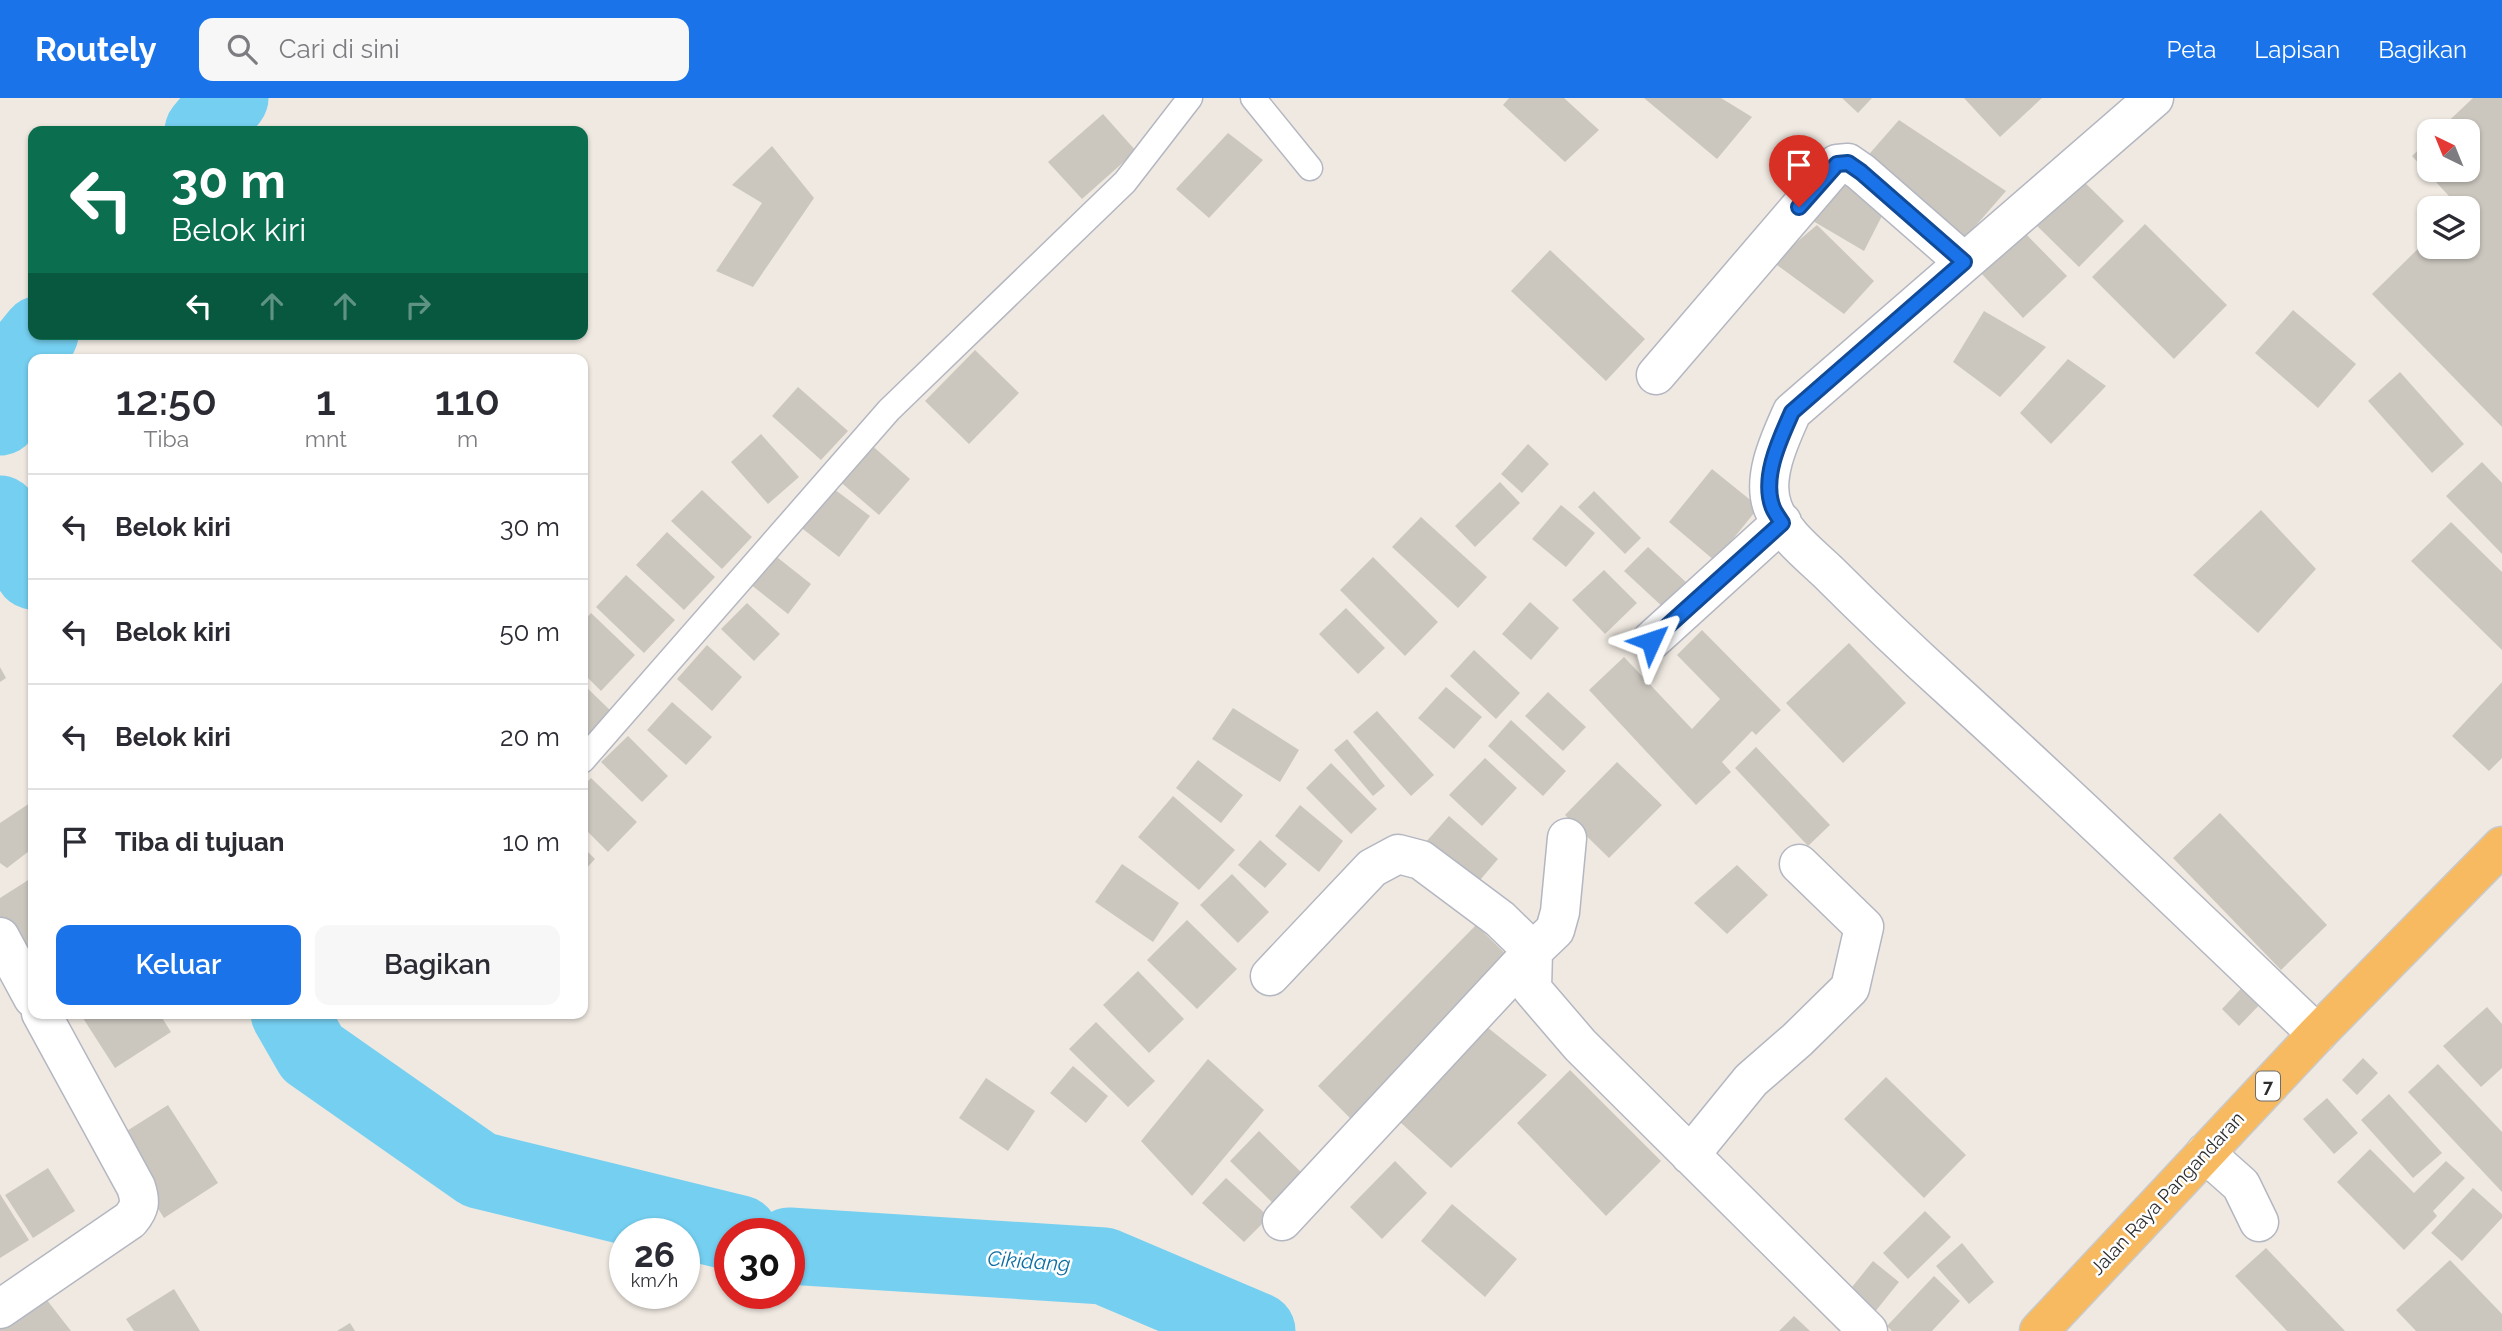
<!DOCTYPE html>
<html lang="id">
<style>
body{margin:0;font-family:Raleway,sans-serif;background:#f7f7f7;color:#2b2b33;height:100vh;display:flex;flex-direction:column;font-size:26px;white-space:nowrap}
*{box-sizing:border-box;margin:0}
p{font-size:23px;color:#7c7c81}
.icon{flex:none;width:38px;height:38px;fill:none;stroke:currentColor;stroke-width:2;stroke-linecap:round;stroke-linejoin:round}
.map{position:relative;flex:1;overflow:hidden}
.panel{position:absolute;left:28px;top:256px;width:560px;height:665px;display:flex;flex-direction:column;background:#fff;border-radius:14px;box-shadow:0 2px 5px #0004}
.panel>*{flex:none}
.guide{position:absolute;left:28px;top:28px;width:560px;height:214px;border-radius:14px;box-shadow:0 2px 5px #0004;background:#0b6e4f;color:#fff;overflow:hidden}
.needle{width:46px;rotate:317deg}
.tools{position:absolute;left:2417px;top:21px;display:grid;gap:14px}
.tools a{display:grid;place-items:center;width:63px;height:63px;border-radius:14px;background:#fff;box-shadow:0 2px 5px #0004;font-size:35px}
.speed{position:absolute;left:609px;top:1120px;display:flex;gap:14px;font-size:35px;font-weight:700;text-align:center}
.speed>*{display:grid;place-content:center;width:91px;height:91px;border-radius:50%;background:#fff;box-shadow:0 2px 5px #0004;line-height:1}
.speed small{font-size:18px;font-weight:400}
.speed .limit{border:10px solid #d22;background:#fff;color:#111}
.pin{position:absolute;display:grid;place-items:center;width:60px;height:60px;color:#fff;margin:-72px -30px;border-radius:50% 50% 50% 0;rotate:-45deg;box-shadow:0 0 7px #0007}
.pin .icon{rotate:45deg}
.me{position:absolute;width:77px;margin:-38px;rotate:48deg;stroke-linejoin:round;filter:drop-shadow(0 0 5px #0008)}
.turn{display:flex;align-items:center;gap:24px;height:147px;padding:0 28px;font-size:32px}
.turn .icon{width:91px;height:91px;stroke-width:2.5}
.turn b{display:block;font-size:49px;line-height:60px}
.lanes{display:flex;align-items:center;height:66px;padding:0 28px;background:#0003;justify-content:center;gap:35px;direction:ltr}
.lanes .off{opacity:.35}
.eta{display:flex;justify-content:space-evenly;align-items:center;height:119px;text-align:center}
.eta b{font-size:42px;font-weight:600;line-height:49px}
.button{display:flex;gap:14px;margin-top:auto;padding:14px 28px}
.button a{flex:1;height:80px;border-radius:14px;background:#1a73e8;color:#fff;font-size:28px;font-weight:600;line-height:80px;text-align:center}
.button a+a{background:#f7f7f7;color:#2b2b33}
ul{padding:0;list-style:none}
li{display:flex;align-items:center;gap:21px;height:105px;padding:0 28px;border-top:2px solid #e1e1e2}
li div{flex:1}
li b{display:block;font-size:26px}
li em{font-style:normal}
header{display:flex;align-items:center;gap:42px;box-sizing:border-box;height:98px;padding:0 35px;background:#1a73e8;color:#fff}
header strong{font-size:33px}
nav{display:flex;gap:38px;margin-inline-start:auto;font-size:24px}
.search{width:490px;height:63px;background:#f7f7f7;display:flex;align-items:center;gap:18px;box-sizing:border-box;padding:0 24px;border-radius:14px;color:#7c7c81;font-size:26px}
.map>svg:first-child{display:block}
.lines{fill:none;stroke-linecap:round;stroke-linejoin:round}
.river{stroke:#75cff0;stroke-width:77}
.building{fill:#cbc7bf}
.service-casing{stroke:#b4b7c1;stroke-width:27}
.minor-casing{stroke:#b4b7c1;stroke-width:41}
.trunk-casing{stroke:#c9c9c9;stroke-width:41}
.service{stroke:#fff;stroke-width:24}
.minor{stroke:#fff;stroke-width:38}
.trunk{stroke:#f8ba60;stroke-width:38}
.route-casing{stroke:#114b97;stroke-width:18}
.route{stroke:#1a73e8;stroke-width:12}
.labels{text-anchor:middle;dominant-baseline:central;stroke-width:5;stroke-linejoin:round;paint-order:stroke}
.shield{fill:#fff;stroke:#6d6d6d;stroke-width:2}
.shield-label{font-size:18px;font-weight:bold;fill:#2e2e2e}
.street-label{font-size:19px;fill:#2e2e2e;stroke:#fff}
.water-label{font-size:21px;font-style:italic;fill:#0d6fa3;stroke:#fff}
</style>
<header>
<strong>Routely</strong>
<div class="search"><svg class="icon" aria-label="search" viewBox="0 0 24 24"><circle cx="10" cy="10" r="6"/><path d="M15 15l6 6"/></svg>Cari di sini</div>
<nav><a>Peta</a><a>Lapisan</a><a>Bagikan</a></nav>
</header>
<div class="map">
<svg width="2502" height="1233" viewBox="0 0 2502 1233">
<rect width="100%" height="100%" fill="#efe9e1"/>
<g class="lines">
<path class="river" d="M203 33 230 0
M0 319 13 269 40 236
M0 416 33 473
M289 915 312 955 479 1072 740 1136
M789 1148 1104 1168 1257 1233"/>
</g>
<path class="building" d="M1509 0H1564L1599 32 1565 64 1503 7Z
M1644 0H1721L1752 19 1717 61Z
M1842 0H1872L1858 15Z
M1964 0H2042L2000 39Z
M2473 0H2502V329L2372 196 2429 140V149H2468V110H2460L2412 58 2429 42V72H2468V33H2438Z
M1103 16 1136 53 1082 101 1048 64Z
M1899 22 2006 93 1965 140 1864 62Z
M1228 35 1263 62 1209 120 1176 91Z
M772 48 814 100 753 189 716 173 762 105 732 87Z
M2074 74 2124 123 2079 169 2029 120Z
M1842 83 1885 112 1864 153 1813 123Z
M2145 126 2227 207 2174 261 2092 179Z
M1817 127 1874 183 1844 216 1773 164Z
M2024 134 2067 178 2023 220 1981 175Z
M1550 152 1645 241 1606 283 1511 193Z
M2293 212 2356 266 2318 310 2255 255Z
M1984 213 2046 249 2000 299 1953 264Z
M975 252 1019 295 969 346 925 303Z
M2068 261 2106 288 2051 346 2020 315Z
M2400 274 2464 346 2432 375 2368 303Z
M798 289 848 333 821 362 772 318Z
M761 336 799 379 768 406 731 364Z
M868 344 910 381 879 417 837 381Z
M1528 346 1549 366 1522 395 1501 376Z
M2482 364 2502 385V456L2446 398Z
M1712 371 1759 409 1715 463 1669 424Z
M1500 384 1520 405 1475 449 1455 428Z
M830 388 870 418 839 459 799 428Z
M702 392 752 439 722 471 671 423Z
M1594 393 1641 440 1625 456 1578 409Z
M1561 407 1595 435 1566 469 1532 441Z
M2261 412 2316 471 2258 535 2193 477Z
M1421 419 1487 479 1458 510 1392 449Z
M2451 424 2502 474V552L2411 463Z
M667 434 715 479 684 512 636 467Z
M1648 449 1688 486 1665 511 1624 473Z
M773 456 811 486 788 516 750 486Z
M1373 459 1438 524 1405 558 1340 492Z
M1604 472 1637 505 1605 536 1572 502Z
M626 477 675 522 644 555 596 509Z
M1530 504 1559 530 1531 562 1502 536Z
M747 505 780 536 754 563 721 531Z
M1346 510 1385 550 1358 576 1319 536Z
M591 515 635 557 601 593 583 575V524Z
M1702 532 1781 612 1756 637 1752 633 1722 664 1731 674 1696 707 1589 592 1624 559 1692 631 1720 601 1677 557Z
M1849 545 1906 605 1843 665 1786 605Z
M707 547 742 579 712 613 677 581Z
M1474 552 1520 595 1496 621 1450 578Z
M0 569 6 580 0 584Z
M2502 584V660L2489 673 2452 638Z
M583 586 614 616 583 648Z
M1446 589 1482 619 1454 651 1418 620Z
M1548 594 1586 629 1563 653 1525 618Z
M672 604 712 639 686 667 647 632Z
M1233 610 1299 652 1280 684 1212 641Z
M1377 613 1434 677 1411 698 1353 634Z
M1511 622 1566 673 1543 698 1488 648Z
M628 638 668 678 642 704 601 664Z
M1347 641 1385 688 1373 698 1334 652Z
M1756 649 1830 727 1808 748 1735 670Z
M1485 660 1517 690 1482 728 1449 697Z
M1198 662 1243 697 1221 725 1176 690Z
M1617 664 1662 707 1609 760 1565 717Z
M1331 665 1377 711 1351 736 1306 690Z
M591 680 637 724 608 754 583 729V688Z
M1173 698 1235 752 1199 792 1138 739Z
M33 703V750L7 770 0 765V725Z
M1300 707 1343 743 1319 774 1275 738Z
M2220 715 2327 827 2281 872 2173 760Z
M1449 718 1498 761 1475 788 1425 745Z
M1260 742 1287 766 1265 790 1238 767Z
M583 749 595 761 583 774Z
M1122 766 1179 805 1153 844 1095 804Z
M1737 767 1768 797 1727 836 1694 805Z
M1232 776 1269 814 1238 845 1200 807Z
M33 779V861L0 830V800Z
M1187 822 1237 871 1197 911 1147 862Z
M1476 827 1513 863 1355 1025 1318 988Z
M1138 873 1184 921 1149 955 1103 907Z
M2250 881 2268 898 2239 928 2222 911Z
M2487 909 2502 926V970L2481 989 2443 948Z
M84 915H159L171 934 115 970 81 917Z
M1096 924 1155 983 1128 1009 1069 951Z
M1487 929 1547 977 1451 1070 1400 1024Z
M2363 960 2378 975 2357 997 2342 982Z
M1208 961 1264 1012 1192 1098 1141 1043Z
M2438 966 2502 1034V1094L2408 994Z
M1073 968 1108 998 1086 1025 1050 995Z
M1570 972 1661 1063 1606 1118 1517 1025Z
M1886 979 1966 1057 1924 1100 1844 1021Z
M986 980 1035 1013 1008 1053 959 1020Z
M2389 996 2442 1055 2413 1080 2361 1022Z
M2327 1000 2358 1035 2334 1056 2303 1021Z
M168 1007 218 1085 164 1120 114 1041Z
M1259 1033 1308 1081 1279 1111 1230 1063Z
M2370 1051 2414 1095 2446 1063 2465 1080 2433 1113 2437 1118 2404 1152 2337 1084Z
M1395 1063 1427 1095 1382 1141 1350 1109Z
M48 1070 75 1113 33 1140 5 1097Z
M1226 1080 1269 1119 1244 1144 1202 1105Z
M2473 1090 2502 1116V1120L2462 1163 2431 1135Z
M0 1096 29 1142 0 1160Z
M1452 1106 1517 1161 1485 1199 1421 1143Z
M1925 1113 1951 1139 1908 1181 1883 1155Z
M1962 1145 1994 1184 1969 1206 1936 1168Z
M2266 1150 2345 1233H2287L2235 1178Z
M2450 1162 2502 1216V1233H2416L2396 1212Z
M1873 1163 1899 1184 1870 1220 1844 1199Z
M1934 1178 1960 1203 1932 1233H1892L1887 1228Z
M174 1191 200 1233H134L126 1221Z
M43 1197 71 1233H0V1230Z
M1794 1218 1810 1233H1779Z
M350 1225 355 1233H337Z"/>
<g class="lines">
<defs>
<path id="service" d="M1253 0 1310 70
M583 662 889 312 1125 84 1190 0"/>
<path id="minor" d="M2154 0 1792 314C1780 341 1761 380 1773 410 1783 436 1809 456 1828 474 1868 514 1909 553 1951 591 2075 704 2196 820 2317 936
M1656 277 1837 66 1848 65 1861 74 1964 164
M1651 543 1782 424
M1567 740 1560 814 1555 832 1533 853 1532 891 1580 947 1868 1233
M0 839 33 900
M1270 878 1372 770 1398 756 1421 762 1500 821 1533 853 1282 1123
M2205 1055 2241 1087 2259 1124
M1690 1057 1751 982 1797 942 1850 890 1864 829 1799 766
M0 1211 130 1122C140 1110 141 1104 136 1089L41 915"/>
<path id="trunk" d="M2039 1233 2317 936 2502 748"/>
</defs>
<use href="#service" class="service-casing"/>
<use href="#minor" class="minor-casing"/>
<use href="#trunk" class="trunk-casing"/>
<use href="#service" class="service"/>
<use href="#minor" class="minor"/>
<use href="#trunk" class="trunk"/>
</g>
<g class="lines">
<defs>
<path id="route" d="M1651 543 1782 425C1779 420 1775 415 1773 410 1761 380 1780 341 1792 314L1964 164 1861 74 1848 65 1837 66 1799 109"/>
</defs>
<use href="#route" class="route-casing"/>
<use href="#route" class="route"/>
</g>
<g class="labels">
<rect class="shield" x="2256" y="973.5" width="24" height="29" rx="5"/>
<g class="shield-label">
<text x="2268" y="988">7</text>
</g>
<g class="street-label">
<text transform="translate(2167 1095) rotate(-47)">Jalan Raya Pangandaran</text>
</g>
<g class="water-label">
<text transform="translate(1029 1163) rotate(4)">Cikidang</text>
</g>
</g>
</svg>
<div class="tools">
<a><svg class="needle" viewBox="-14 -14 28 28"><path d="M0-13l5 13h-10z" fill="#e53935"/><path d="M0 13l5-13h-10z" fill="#7c7c81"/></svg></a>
<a><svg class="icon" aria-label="layers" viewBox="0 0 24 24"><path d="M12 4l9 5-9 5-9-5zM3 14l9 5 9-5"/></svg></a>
</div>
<div class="speed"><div>26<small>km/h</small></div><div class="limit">30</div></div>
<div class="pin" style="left:1799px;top:109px;background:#d93025"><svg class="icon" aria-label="arrive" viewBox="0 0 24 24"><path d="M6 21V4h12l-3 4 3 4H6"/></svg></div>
<svg class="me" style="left:1651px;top:543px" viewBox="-20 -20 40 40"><path d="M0-17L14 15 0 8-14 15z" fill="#1a73e8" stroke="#fff" stroke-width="4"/></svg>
<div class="guide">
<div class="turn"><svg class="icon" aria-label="left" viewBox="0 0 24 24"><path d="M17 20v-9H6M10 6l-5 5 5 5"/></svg><div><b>30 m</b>Belok kiri</div></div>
<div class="lanes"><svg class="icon" aria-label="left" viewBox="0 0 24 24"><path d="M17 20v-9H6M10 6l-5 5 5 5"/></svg><svg class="icon off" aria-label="ahead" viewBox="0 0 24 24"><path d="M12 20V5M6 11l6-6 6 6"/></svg><svg class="icon off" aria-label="ahead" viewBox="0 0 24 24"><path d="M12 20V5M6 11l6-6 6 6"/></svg><svg class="icon off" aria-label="right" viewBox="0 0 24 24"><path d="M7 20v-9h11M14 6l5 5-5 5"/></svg></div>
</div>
<section class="panel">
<div class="eta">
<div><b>12:50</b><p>Tiba</p></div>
<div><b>1</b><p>mnt</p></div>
<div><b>110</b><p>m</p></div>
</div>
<ul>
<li><svg class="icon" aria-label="left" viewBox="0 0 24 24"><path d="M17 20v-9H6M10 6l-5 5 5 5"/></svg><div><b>Belok kiri</b></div><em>30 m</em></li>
<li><svg class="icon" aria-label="left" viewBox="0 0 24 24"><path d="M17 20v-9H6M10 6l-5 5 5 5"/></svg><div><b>Belok kiri</b></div><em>50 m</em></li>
<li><svg class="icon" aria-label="left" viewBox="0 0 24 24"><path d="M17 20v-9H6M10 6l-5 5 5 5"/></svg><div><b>Belok kiri</b></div><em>20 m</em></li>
<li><svg class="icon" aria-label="arrive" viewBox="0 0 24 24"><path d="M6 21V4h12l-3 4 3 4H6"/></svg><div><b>Tiba di tujuan</b></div><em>10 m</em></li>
</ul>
<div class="button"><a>Keluar</a><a>Bagikan</a></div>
</section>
</div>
